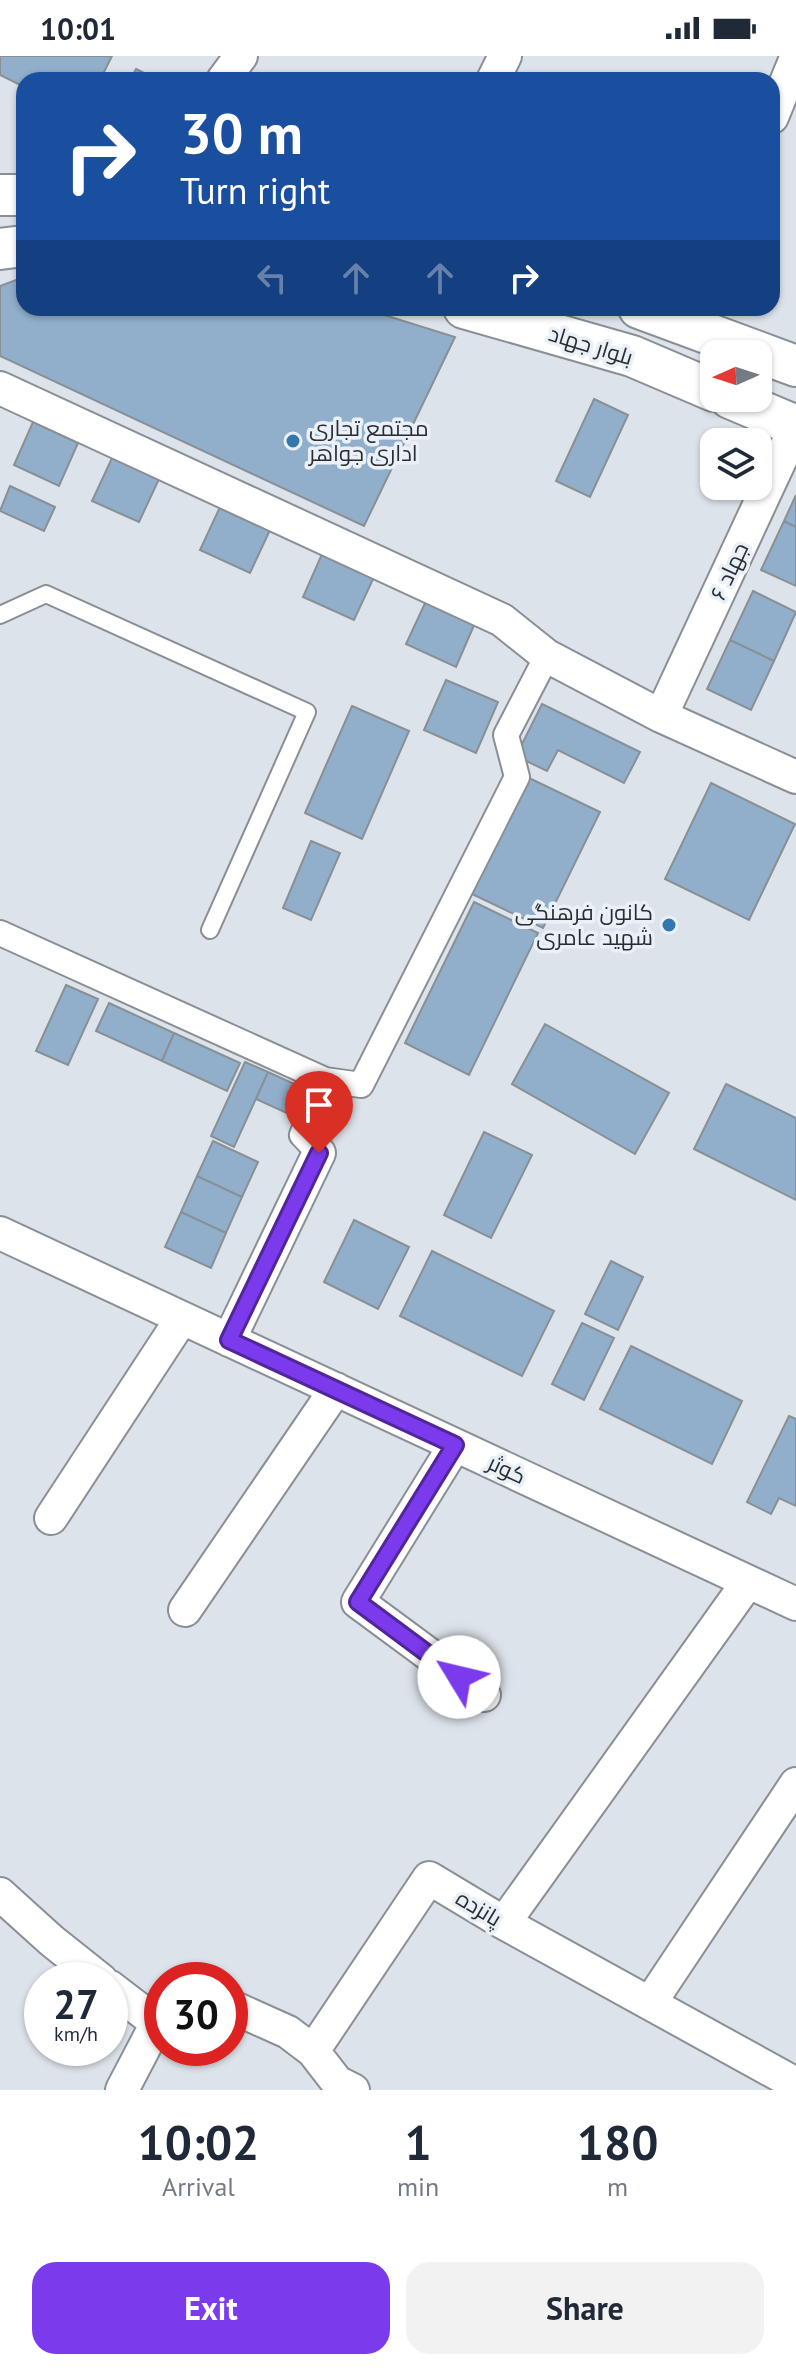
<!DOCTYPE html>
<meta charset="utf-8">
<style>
body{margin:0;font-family:"PT Sans",Cairo,sans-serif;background:#f2f2f3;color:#1f2937;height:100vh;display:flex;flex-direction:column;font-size:30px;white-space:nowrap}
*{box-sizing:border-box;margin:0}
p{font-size:26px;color:#747a83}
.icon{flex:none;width:44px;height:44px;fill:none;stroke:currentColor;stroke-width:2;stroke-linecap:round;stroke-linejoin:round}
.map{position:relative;height:2034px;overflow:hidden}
.sheet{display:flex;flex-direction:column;background:#fff;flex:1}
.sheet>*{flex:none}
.hud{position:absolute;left:16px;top:16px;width:764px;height:244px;border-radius:24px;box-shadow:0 2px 6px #0004;background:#1a4fa0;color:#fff;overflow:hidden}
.needle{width:52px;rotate:267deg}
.fabs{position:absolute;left:700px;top:284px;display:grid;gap:16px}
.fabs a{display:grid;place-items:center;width:72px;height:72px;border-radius:16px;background:#fff;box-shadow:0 2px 6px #0004;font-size:40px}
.speed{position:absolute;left:24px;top:1906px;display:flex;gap:16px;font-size:40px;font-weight:700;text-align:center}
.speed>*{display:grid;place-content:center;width:104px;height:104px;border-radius:50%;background:#fff;box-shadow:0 2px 6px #0004;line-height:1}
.speed small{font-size:20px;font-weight:400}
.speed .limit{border:12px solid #d22;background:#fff;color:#111}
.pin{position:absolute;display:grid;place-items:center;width:68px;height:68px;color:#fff;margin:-82px -34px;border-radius:50% 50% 50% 0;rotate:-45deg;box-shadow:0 0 8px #0007}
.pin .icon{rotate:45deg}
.me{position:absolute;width:88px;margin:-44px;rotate:306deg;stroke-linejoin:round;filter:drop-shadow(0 0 6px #0008)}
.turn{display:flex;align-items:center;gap:28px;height:168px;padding:0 32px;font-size:36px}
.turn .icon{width:104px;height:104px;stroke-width:2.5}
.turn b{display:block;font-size:56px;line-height:68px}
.lanes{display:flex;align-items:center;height:76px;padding:0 32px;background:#0003;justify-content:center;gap:40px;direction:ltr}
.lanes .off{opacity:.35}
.eta{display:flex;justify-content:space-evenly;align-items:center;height:136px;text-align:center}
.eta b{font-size:48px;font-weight:600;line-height:56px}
.cta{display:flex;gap:16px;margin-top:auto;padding:16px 32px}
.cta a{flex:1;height:92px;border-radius:24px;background:#7c3aed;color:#fff;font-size:32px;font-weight:600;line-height:92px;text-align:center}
.cta a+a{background:#f2f2f3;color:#1f2937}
.status{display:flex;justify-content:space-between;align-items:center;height:56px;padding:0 40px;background:#fff;direction:ltr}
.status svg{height:22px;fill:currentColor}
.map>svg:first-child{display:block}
.building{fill:#91afcb;stroke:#888f95;stroke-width:2}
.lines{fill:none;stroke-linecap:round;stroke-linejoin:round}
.service-casing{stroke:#898f95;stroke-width:20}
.pedestrian-casing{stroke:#898f95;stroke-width:28}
.minor-casing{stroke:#898f95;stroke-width:36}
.tertiary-casing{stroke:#898f95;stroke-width:44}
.service{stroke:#fff;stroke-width:16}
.pedestrian{stroke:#fff;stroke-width:24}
.minor{stroke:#fff;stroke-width:32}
.tertiary{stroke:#fff;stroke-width:40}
.route-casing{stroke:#51269a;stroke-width:20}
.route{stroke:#7c3aed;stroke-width:14}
.poi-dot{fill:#3477ad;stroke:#e9f0f7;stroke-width:3}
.labels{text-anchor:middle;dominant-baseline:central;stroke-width:7;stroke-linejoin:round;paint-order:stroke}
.street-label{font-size:22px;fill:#2a2d2f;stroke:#e9f0f7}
.poi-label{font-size:22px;fill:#2a2d2f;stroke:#e9f0f7;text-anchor:start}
</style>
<div class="status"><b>10:01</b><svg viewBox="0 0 49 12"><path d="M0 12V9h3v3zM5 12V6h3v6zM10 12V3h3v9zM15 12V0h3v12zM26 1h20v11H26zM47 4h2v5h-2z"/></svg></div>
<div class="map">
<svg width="796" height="2034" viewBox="0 0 796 2034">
<rect width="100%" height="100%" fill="#dce3ea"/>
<path class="building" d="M0 0H112L100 24H24V31L0 19Z
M136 13 158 24H130Z
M24 221V252H362L455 281 364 470 0 300V230Z
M594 343 628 359 590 441 556 425Z
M33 366 78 387 59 430 14 409Z
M112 402 159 423 139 466 92 445Z
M10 430 55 451 44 475 0 455Z
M796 439V471L784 465Z
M220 451 270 474 250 517 200 494Z
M784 465 796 471V530L761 514Z
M322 498 374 521 354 564 303 541Z
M753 535 796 556 774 605 730 584Z
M426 545 475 567 456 611 406 588Z
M730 584 774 605 751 654 707 633Z
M446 624 498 646 476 697 424 674Z
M542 648 640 696 624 727 558 694 547 715 516 700Z
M352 650 409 675 362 783 305 757Z
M529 722 600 756 543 872 472 838Z
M711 727 795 768 749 864 665 823Z
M311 785 340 797 311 864 283 852Z
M474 846 538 877 469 1019 405 987Z
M66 929 98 943 68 1009 36 995Z
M109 947 174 977 162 1005 96 975Z
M545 968 669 1037 635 1098 512 1028Z
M174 977 240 1007 227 1035 162 1005Z
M245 1006 268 1016 234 1091 211 1080Z
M268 1016 314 1037 302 1064 256 1043Z
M726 1028 796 1062V1144L694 1093Z
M484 1076 532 1099 491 1182 444 1159Z
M213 1085 258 1106 242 1141 197 1120Z
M197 1120 242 1141 226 1177 181 1156Z
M181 1156 226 1177 211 1212 165 1191Z
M354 1164 409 1191 378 1253 324 1226Z
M432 1195 554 1255 522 1320 400 1260Z
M611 1205 643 1221 618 1274 585 1258Z
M582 1267 614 1282 584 1344 552 1328Z
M631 1290 742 1345 712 1408 600 1353Z
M789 1360 796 1363V1450L779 1442 771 1458 747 1446Z"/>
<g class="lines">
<defs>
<path id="service" d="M0 559 46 538 307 656 210 874"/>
<path id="pedestrian" d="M0 877 325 1024
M319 1097 302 1079 325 1024 361 1029 517 721 506 679 547 600"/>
<path id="minor" d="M223 24 241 0
M493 24 505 0
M772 61 796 2
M0 332 502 564 547 600 661 660 796 721
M661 660 796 370
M0 1177 796 1548
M229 1284 319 1097
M455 1389 358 1546 484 1639
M51 1462 182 1262
M185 1554 336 1333
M0 1838 52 1885 101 1924
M504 1867 748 1526
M110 1931 157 1967 122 2034
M650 1947 796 1728
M230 1950 288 1976 313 1995 429 1822 504 1867 796 2028
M313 1995 337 2026 353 2034"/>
<path id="tertiary" d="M0 139H24
M0 193 24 190
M464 252 632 300 714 335
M639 252 796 310
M730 342 796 370"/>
</defs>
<use href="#service" class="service-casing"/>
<use href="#pedestrian" class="pedestrian-casing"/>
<use href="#minor" class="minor-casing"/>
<use href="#tertiary" class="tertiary-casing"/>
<use href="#service" class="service"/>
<use href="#pedestrian" class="pedestrian"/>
<use href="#minor" class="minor"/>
<use href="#tertiary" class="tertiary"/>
</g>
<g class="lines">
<defs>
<path id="route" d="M319 1097 229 1284 455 1389 358 1546 459 1621"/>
</defs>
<use href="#route" class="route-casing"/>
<use href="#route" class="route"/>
</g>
<g class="poi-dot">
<circle cx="293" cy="385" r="8"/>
<circle cx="669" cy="869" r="8"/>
</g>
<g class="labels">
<g class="street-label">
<text transform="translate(591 289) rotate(17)">بلوار جهاد</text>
<text transform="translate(729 515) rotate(-65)">جهاد ۶</text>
<text transform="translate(507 1413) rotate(25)">کوثر</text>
<text transform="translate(479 1852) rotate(31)">پانزده</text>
</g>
<g class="poi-label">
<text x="309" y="372">مجتمع تجاری<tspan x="309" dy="25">اداری جواهر</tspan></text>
<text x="653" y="856" text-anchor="end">کانون فرهنگی<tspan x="653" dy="25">شهید عامری</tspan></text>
</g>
</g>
</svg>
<div class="fabs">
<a><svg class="needle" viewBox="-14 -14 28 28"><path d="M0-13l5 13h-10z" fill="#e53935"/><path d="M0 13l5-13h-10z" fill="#747a83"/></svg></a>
<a><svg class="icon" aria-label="layers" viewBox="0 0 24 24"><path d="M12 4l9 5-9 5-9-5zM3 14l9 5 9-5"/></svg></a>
</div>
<div class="speed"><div>27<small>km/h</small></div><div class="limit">30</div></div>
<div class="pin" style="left:319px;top:1097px;background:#d93025"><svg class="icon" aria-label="arrive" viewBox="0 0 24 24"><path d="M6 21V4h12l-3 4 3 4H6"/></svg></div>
<svg class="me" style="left:459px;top:1621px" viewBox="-20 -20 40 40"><circle r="19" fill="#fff"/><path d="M0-13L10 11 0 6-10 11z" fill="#7c3aed"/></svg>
<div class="hud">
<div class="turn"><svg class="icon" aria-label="right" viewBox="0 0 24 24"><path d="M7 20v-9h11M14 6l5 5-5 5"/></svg><div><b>30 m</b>Turn right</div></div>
<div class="lanes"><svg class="icon off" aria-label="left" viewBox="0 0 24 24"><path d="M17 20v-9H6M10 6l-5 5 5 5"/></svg><svg class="icon off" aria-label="ahead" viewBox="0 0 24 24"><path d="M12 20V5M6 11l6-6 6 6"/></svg><svg class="icon off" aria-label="ahead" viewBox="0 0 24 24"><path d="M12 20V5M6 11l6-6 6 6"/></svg><svg class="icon" aria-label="right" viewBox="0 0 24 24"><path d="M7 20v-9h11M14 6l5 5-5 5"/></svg></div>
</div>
</div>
<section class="sheet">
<div class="eta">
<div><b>10:02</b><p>Arrival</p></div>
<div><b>1</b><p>min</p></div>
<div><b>180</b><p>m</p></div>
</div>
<div class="cta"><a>Exit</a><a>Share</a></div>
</section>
